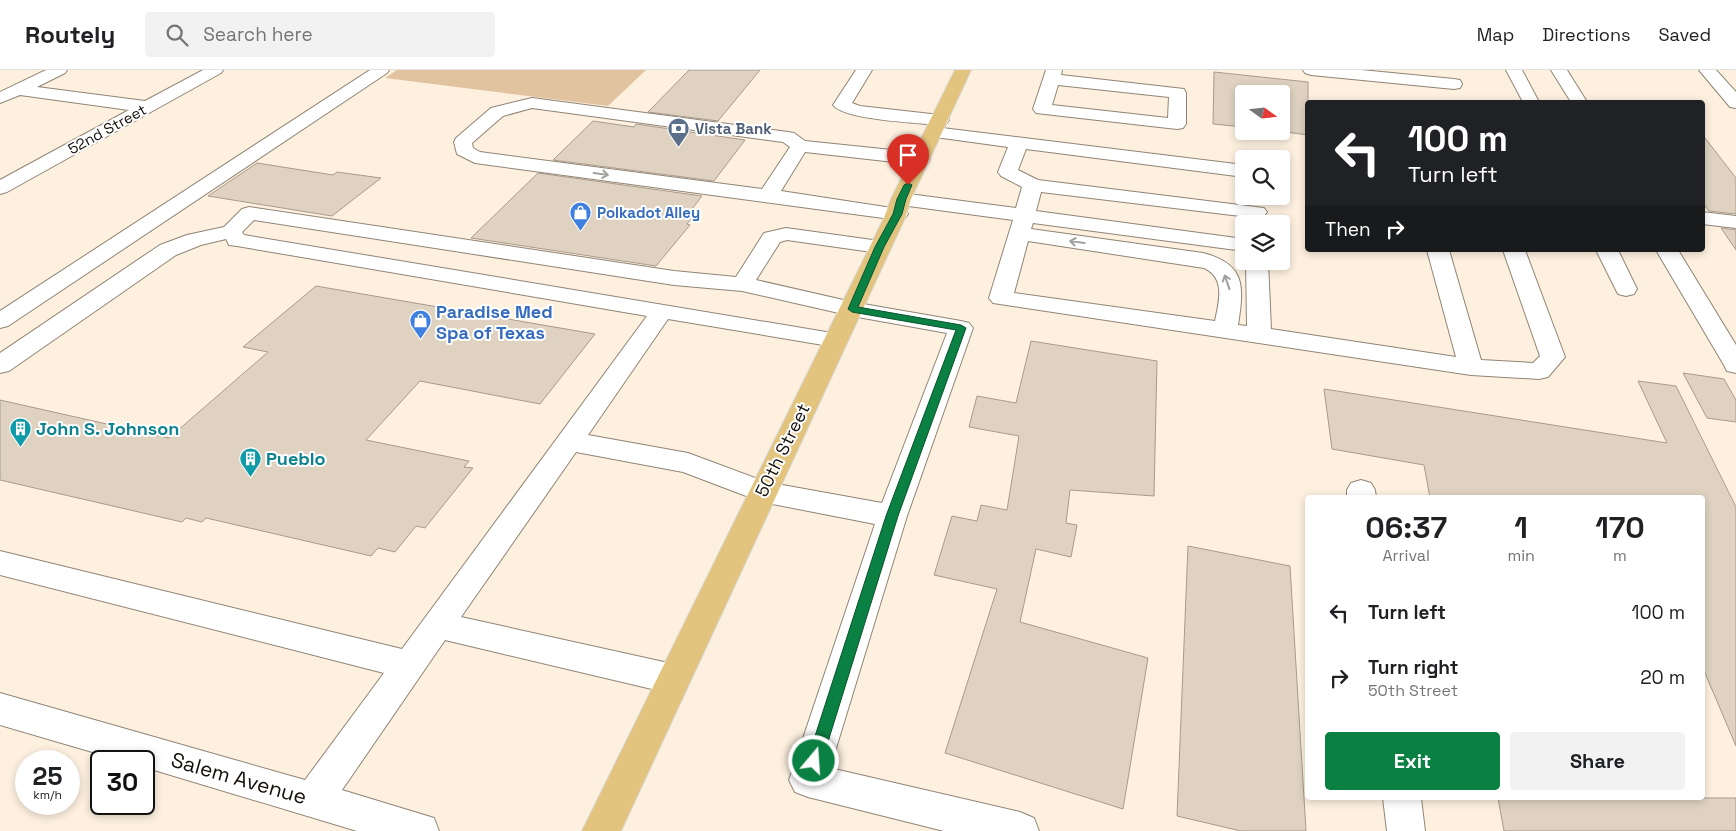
<!DOCTYPE html>
<style>
body{margin:0;font-family:"Space Grotesk",sans-serif;background:#f2f2f2;color:#202124;height:100vh;display:flex;flex-direction:column;font-size:19px;white-space:nowrap}
*{box-sizing:border-box;margin:0}
p{font-size:16px;color:#757577}
.icon{flex:none;width:28px;height:28px;fill:none;stroke:currentColor;stroke-width:2;stroke-linecap:round;stroke-linejoin:round}
.map{position:relative;flex:1;overflow:hidden}
.drawer{position:absolute;left:1305px;top:425px;width:400px;height:305px;display:flex;flex-direction:column;background:#fff;border-radius:5px;box-shadow:0 2px 8px #0003}
.drawer>*{flex:none}
.top-card{position:absolute;left:1305px;top:30px;width:400px;height:152px;border-radius:5px;box-shadow:0 2px 8px #0003;background:#202124;color:#fff;overflow:hidden}
.needle{width:32px;rotate:105deg}
.tools{position:absolute;left:1235px;top:15px;display:grid;gap:10px}
.tools a{display:grid;place-items:center;width:55px;height:55px;border-radius:5px;background:#fff;box-shadow:0 2px 8px #0003;font-size:25px}
.speed{position:absolute;left:15px;top:680px;display:flex;gap:10px;font-size:25px;font-weight:700;text-align:center}
.speed>*{display:grid;place-content:center;width:65px;height:65px;border-radius:50%;background:#fff;box-shadow:0 2px 8px #0003;line-height:1}
.speed small{font-size:12px;font-weight:400}
.speed .limit{border:2px solid #111;border-radius:8px;background:#fff;color:#111}
.pin{position:absolute;display:grid;place-items:center;width:42px;height:42px;color:#fff;margin:-51px -21px;border-radius:50% 50% 50% 0;rotate:-45deg;box-shadow:0 0 5px #0007}
.pin .icon{rotate:45deg}
.me{position:absolute;width:55px;margin:-28px;rotate:18deg;stroke-linejoin:round;filter:drop-shadow(0 0 4px #0008)}
.turn{display:flex;align-items:center;gap:18px;height:105px;padding:0 20px;font-size:22px}
.turn .icon{width:65px;height:65px;stroke-width:2.5}
.turn b{display:block;font-size:35px;line-height:42px}
.then{display:flex;align-items:center;height:48px;padding:0 20px;background:#0003;gap:10px;font-size:19px}
.eta{display:flex;justify-content:space-evenly;align-items:center;height:85px;text-align:center}
.eta b{font-size:30px;font-weight:700;line-height:35px}
.primary-button{display:flex;gap:10px;margin-top:auto;padding:10px 20px}
.primary-button a{flex:1;height:58px;border-radius:5px;background:#0b8043;color:#fff;font-size:20px;font-weight:700;line-height:58px;text-align:center}
.primary-button a+a{background:#f2f2f2;color:#202124}
ul{padding:0;list-style:none}
li{display:flex;align-items:center;gap:15px;height:65px;padding:0 20px}
li div{flex:1}
li b{display:block;font-size:19px}
li em{font-style:normal}
header{display:flex;align-items:center;gap:30px;box-sizing:border-box;height:70px;padding:0 25px;background:#fff;border-bottom:1px solid #e0e0e0}
header strong{font-size:24px}
nav{display:flex;gap:28px;margin-inline-start:auto;font-size:18px}
.search{width:350px;height:45px;background:#f2f2f2;display:flex;align-items:center;gap:12px;box-sizing:border-box;padding:0 18px;border-radius:5px;color:#757577;font-size:19px}
.map>svg:first-child{display:block}
.green{fill:#e1c49f}
.building{fill:#dfd2c1;stroke:#a89b8c}
.lines{fill:none;stroke-linecap:round;stroke-linejoin:round}
.minor-casing{stroke:#908475;stroke-width:2}
.major-casing{stroke:#dad9d8;stroke-width:2}
.minor{fill:#fff;fill-rule:evenodd}
.major{fill:#e3c47f;fill-rule:evenodd}
.oneway{stroke:#a19f9d}
.route{fill:#0b8043;stroke:#07532c}
.labels{text-anchor:middle;dominant-baseline:central;stroke-width:4;stroke-linejoin:round;paint-order:stroke}
.far-service-label{font-size:15px;font-weight:bold;fill:#4e5e75;stroke:#fff;text-anchor:start}
.far-street-label{font-size:15px;fill:#15100b;stroke:#fff}
.far-shop-label{font-size:15px;font-weight:bold;fill:#366cbe;stroke:#fff;text-anchor:start}
.shop-label{font-size:18px;font-weight:bold;fill:#366cbe;stroke:#fff;text-anchor:start}
.culture-label{font-size:18px;font-weight:bold;fill:#0d838f;stroke:#fff;text-anchor:start}
.street-label{font-size:18px;fill:#15100b;stroke:#fff}
.near-street-label{font-size:21px;fill:#15100b;stroke:#fff}
</style>
<header>
<strong>Routely</strong>
<div class="search"><svg class="icon" aria-label="search" viewBox="0 0 24 24"><circle cx="10" cy="10" r="6"/><path d="M15 15l6 6"/></svg>Search here</div>
<nav><a>Map</a><a>Directions</a><a>Saved</a></nav>
</header>
<div class="map">
<svg width="1736" height="761" viewBox="0 0 1736 761">
<rect width="100%" height="100%" fill="#fdf0df"/>
<path class="green" d="M397 0H646L608 36 385 8Z"/>
<path class="building" d="M689 0H760L718 51 648 42Z
M1214 2 1308 12V65L1278 61H1281V24H1244V57L1213 54Z
M593 51 634 57 636 54 745 70 714 111 553 90Z
M1702 64 1736 108V144L1709 141 1702 132Z
M257 93 333 105 337 102 381 108 332 146 208 126Z
M538 103 702 126 692 139 698 140 687 154 690 155 656 196 471 168Z
M1721 158 1736 160V180Z
M316 216 595 264 540 334 420 311 366 370 469 391 464 397 473 398 425 458 416 456 395 482 378 478 371 486 206 448 202 452 186 448 182 452 0 410V330L169 368 268 282 243 277Z
M1031 271 1157 291 1154 426 1070 420 1066 453 1077 455 1071 487 1036 479 1020 552 1148 588 1123 739 945 683 997 519 934 505 952 446 977 451 981 435 1007 440 1019 366 969 357 977 326 1016 333Z
M1683 303 1724 309 1736 330V352L1707 348Z
M1638 311 1676 316 1736 437V676L1702 596V428H1430L1424 395 1332 379 1324 319 1667 373Z
M1188 476 1290 496 1306 761H1241L1177 746Z
M1498 728H1736V761H1504Z"/>
<g class="lines">
<defs>
<path id="minor" d="M46 0H67L65 3 37 17 145 31 203 0H223L221 3 7 122 0 124V110L129 40 20 25 0 33V22Z
M370 0H389L387 3 8 256 0 258V241Z
M856 0H872L852 33 860 36 940 45 946 46 949 50 946 54 940 55C920 53 844 50 833 35Z
M1046 0H1062L1061 5 1184 19 1186 23V54L1183 58 1177 59 1036 43 1033 39ZM1058 15 1169 27 1168 48 1052 35Z
M1303 0H1361L1454 9 1460 10 1462 14 1460 18 1454 19 1311 5 1305 3Z
M1506 0H1522L1539 32H1523Z
M1551 0H1567L1587 32H1571Z
M1699 0H1716L1736 22V38L1730 37Z
M532 28 788 62 794 63 805 71 921 83 928 85 930 89 928 93 921 95 805 82 781 121 905 140 908 144 905 148 898 150 475 93 457 84 454 72 456 68 491 38ZM532 38 783 72 790 77 762 119 480 82 473 78 472 73 503 46Z
M934 57 1244 95V107L1026 79 1018 100 1038 110 1264 138 1267 142 1264 146 1257 148 1041 122 1036 141 1244 169V181L1033 153 1031 159 1203 183C1246 194 1244 217 1238 255L1247 256 1246 191H1268L1271 259 1456 287 1427 180H1449L1481 290 1533 293 1540 286 1503 180H1525L1565 287 1548 307 1539 309 1471 305 993 233 989 228 1013 150 901 135 894 133 891 129 894 125 901 123 1016 138 1022 117 1001 106 998 102 1008 77 928 66 925 62 928 58ZM1028 171 1204 198C1226 208 1219 232 1215 251L1014 223Z
M249 137 674 201 736 207 764 163 786 158 887 172 890 177 887 182 879 183 787 170 780 172 756 210 852 232 961 251 969 253 973 258 907 446 830 698 1020 742 1034 748 1039 761H944L808 727 795 722 789 710 875 454 762 432 683 402 576 382 461 547 673 594 685 599 690 609 685 619 673 624 445 570 342 720 434 748 439 761H357L144 697V691H123L0 655V623L305 710 384 603 0 505V481L402 579 647 246 237 176 229 175 226 169 201 175 176 185 9 301 0 303V283L160 175 187 165 224 157 242 139ZM254 150 674 215 742 221 852 246 947 263 882 433 766 412 688 383 588 365 668 249 835 277 844 275 847 270 844 265 244 165 242 162Z
M1702 142 1736 146V158L1702 154Z
M1596 180H1618L1637 219 1634 224 1626 226 1618 224Z
M1656 180H1678L1736 275V303L1727 301 1724 295Z
M1361 410 1371 413 1375 420 1376 428H1347V420L1351 413Z
M1383 728H1421L1425 761H1387Z"/>
<path id="major" d="M955 0H971L911 129 905 148 621 761H582L884 148 891 129Z"/>
</defs>
<use href="#minor" class="minor-casing"/>
<use href="#major" class="major-casing"/>
<use href="#minor" class="minor"/>
<use href="#major" class="major"/>
</g>
<defs><path id="oneway-shaft" d="M-6 0H5M1.5-3L5.5 0L1.5 3" fill="none" stroke-width="1.6" stroke-linecap="round" stroke-linejoin="round" transform="scale(1.25)"/></defs>
<g class="oneway">
<use href="#oneway-shaft" transform="translate(601 104) rotate(8)"/>
<use href="#oneway-shaft" transform="translate(1077 172) rotate(-172)"/>
<use href="#oneway-shaft" transform="translate(1227 212) rotate(-109)"/>
</g>
<path class="route" d="M908 113 912 115 906 129 902 144 884 177 858 237 961 255 966 258 898 446 822 691 820 696 814 698 809 696 807 691 886 446 956 260 852 242 848 239 875 177 893 144 897 129 904 115Z"/>
<defs>
<symbol id="bank-pin" viewBox="-11 -11 22 30"><path d="M0 17L-7.5 6A9.5 9.5 0 1 1 7.5 6Z" fill="#5c6f8a" stroke="#fff"/><path d="M-6-4H6V4H-6ZM0-2.3a2.3 2.3 0 1 0 0 4.6a2.3 2.3 0 1 0 0-4.6Z" fill="#fff"/></symbol>
<symbol id="shop-pin" viewBox="-11 -11 22 30"><path d="M0 17L-7.5 6A9.5 9.5 0 1 1 7.5 6Z" fill="#3f7fe0" stroke="#fff"/><path d="M-5-2.5h2.3a2.7 3.5 0 0 1 5.4 0H5L5.5 6h-11ZM-1.5-2.5h3a1.5 2.3 0 0 0-3 0Z" fill="#fff"/></symbol>
<symbol id="building-pin" viewBox="-11 -11 22 30"><path d="M0 17L-7.5 6A9.5 9.5 0 1 1 7.5 6Z" fill="#0f9aa8" stroke="#fff"/><path d="M-4-6H4V6H1V3H-1V6H-4ZM-2.5-4.3h1.7v1.8h-1.7ZM.8-4.3h1.7v1.8H.8ZM-2.5-1h1.7V.8h-1.7ZM.8-1h1.7V.8H.8Z" fill="#fff"/></symbol>
</defs>
<g fill-rule="evenodd">
<use href="#bank-pin" x="666" y="46" width="25" height="34"/>
<use href="#shop-pin" x="568" y="130" width="25" height="34"/>
<use href="#shop-pin" x="408" y="238" width="25" height="34"/>
<use href="#building-pin" x="8" y="346" width="25" height="34"/>
<use href="#building-pin" x="238" y="376" width="25" height="34"/>
</g>
<g class="labels">
<g class="far-service-label">
<text x="695" y="58">Vista Bank</text>
</g>
<g class="far-street-label">
<text transform="translate(107 59) rotate(-29)">52nd Street</text>
</g>
<g class="far-shop-label">
<text x="597" y="142">Polkadot Alley</text>
</g>
<g class="shop-label">
<text x="436" y="241">Paradise Med<tspan x="436" dy="21">Spa of Texas</tspan></text>
</g>
<g class="culture-label">
<text x="36" y="358">John S. Johnson</text>
<text x="266" y="388">Pueblo</text>
</g>
<g class="street-label">
<text transform="translate(782 380) rotate(-64)">50th Street</text>
</g>
<g class="near-street-label">
<text transform="translate(239 708) rotate(16)">Salem Avenue</text>
</g>
</g>
</svg>
<div class="tools">
<a><svg class="needle" viewBox="-14 -14 28 28"><path d="M0-13l5 13h-10z" fill="#e53935"/><path d="M0 13l5-13h-10z" fill="#757577"/></svg></a>
<a><svg class="icon" aria-label="search" viewBox="0 0 24 24"><circle cx="10" cy="10" r="6"/><path d="M15 15l6 6"/></svg></a>
<a><svg class="icon" aria-label="layers" viewBox="0 0 24 24"><path d="M12 4l9 5-9 5-9-5zM3 14l9 5 9-5"/></svg></a>
</div>
<div class="speed"><div>25<small>km/h</small></div><div class="limit">30</div></div>
<div class="pin" style="left:908px;top:115px;background:#d93025"><svg class="icon" aria-label="arrive" viewBox="0 0 24 24"><path d="M6 21V4h12l-3 4 3 4H6"/></svg></div>
<svg class="me" style="left:814px;top:691px" viewBox="-20 -20 40 40"><circle r="17" fill="#0b8043" stroke="#fff" stroke-width="3"/><path d="M0-11L8 9 0 5-8 9z" fill="#fff"/></svg>
<div class="top-card">
<div class="turn"><svg class="icon" aria-label="left" viewBox="0 0 24 24"><path d="M17 20v-9H6M10 6l-5 5 5 5"/></svg><div><b>100 m</b>Turn left</div></div>
<div class="then">Then<svg class="icon" aria-label="right" viewBox="0 0 24 24"><path d="M7 20v-9h11M14 6l5 5-5 5"/></svg></div>
</div>
<section class="drawer">
<div class="eta">
<div><b>06:37</b><p>Arrival</p></div>
<div><b>1</b><p>min</p></div>
<div><b>170</b><p>m</p></div>
</div>
<ul>
<li><svg class="icon" aria-label="left" viewBox="0 0 24 24"><path d="M17 20v-9H6M10 6l-5 5 5 5"/></svg><div><b>Turn left</b></div><em>100 m</em></li>
<li><svg class="icon" aria-label="right" viewBox="0 0 24 24"><path d="M7 20v-9h11M14 6l5 5-5 5"/></svg><div><b>Turn right</b><p>50th Street</p></div><em>20 m</em></li>
</ul>
<div class="primary-button"><a>Exit</a><a>Share</a></div>
</section>
</div>
